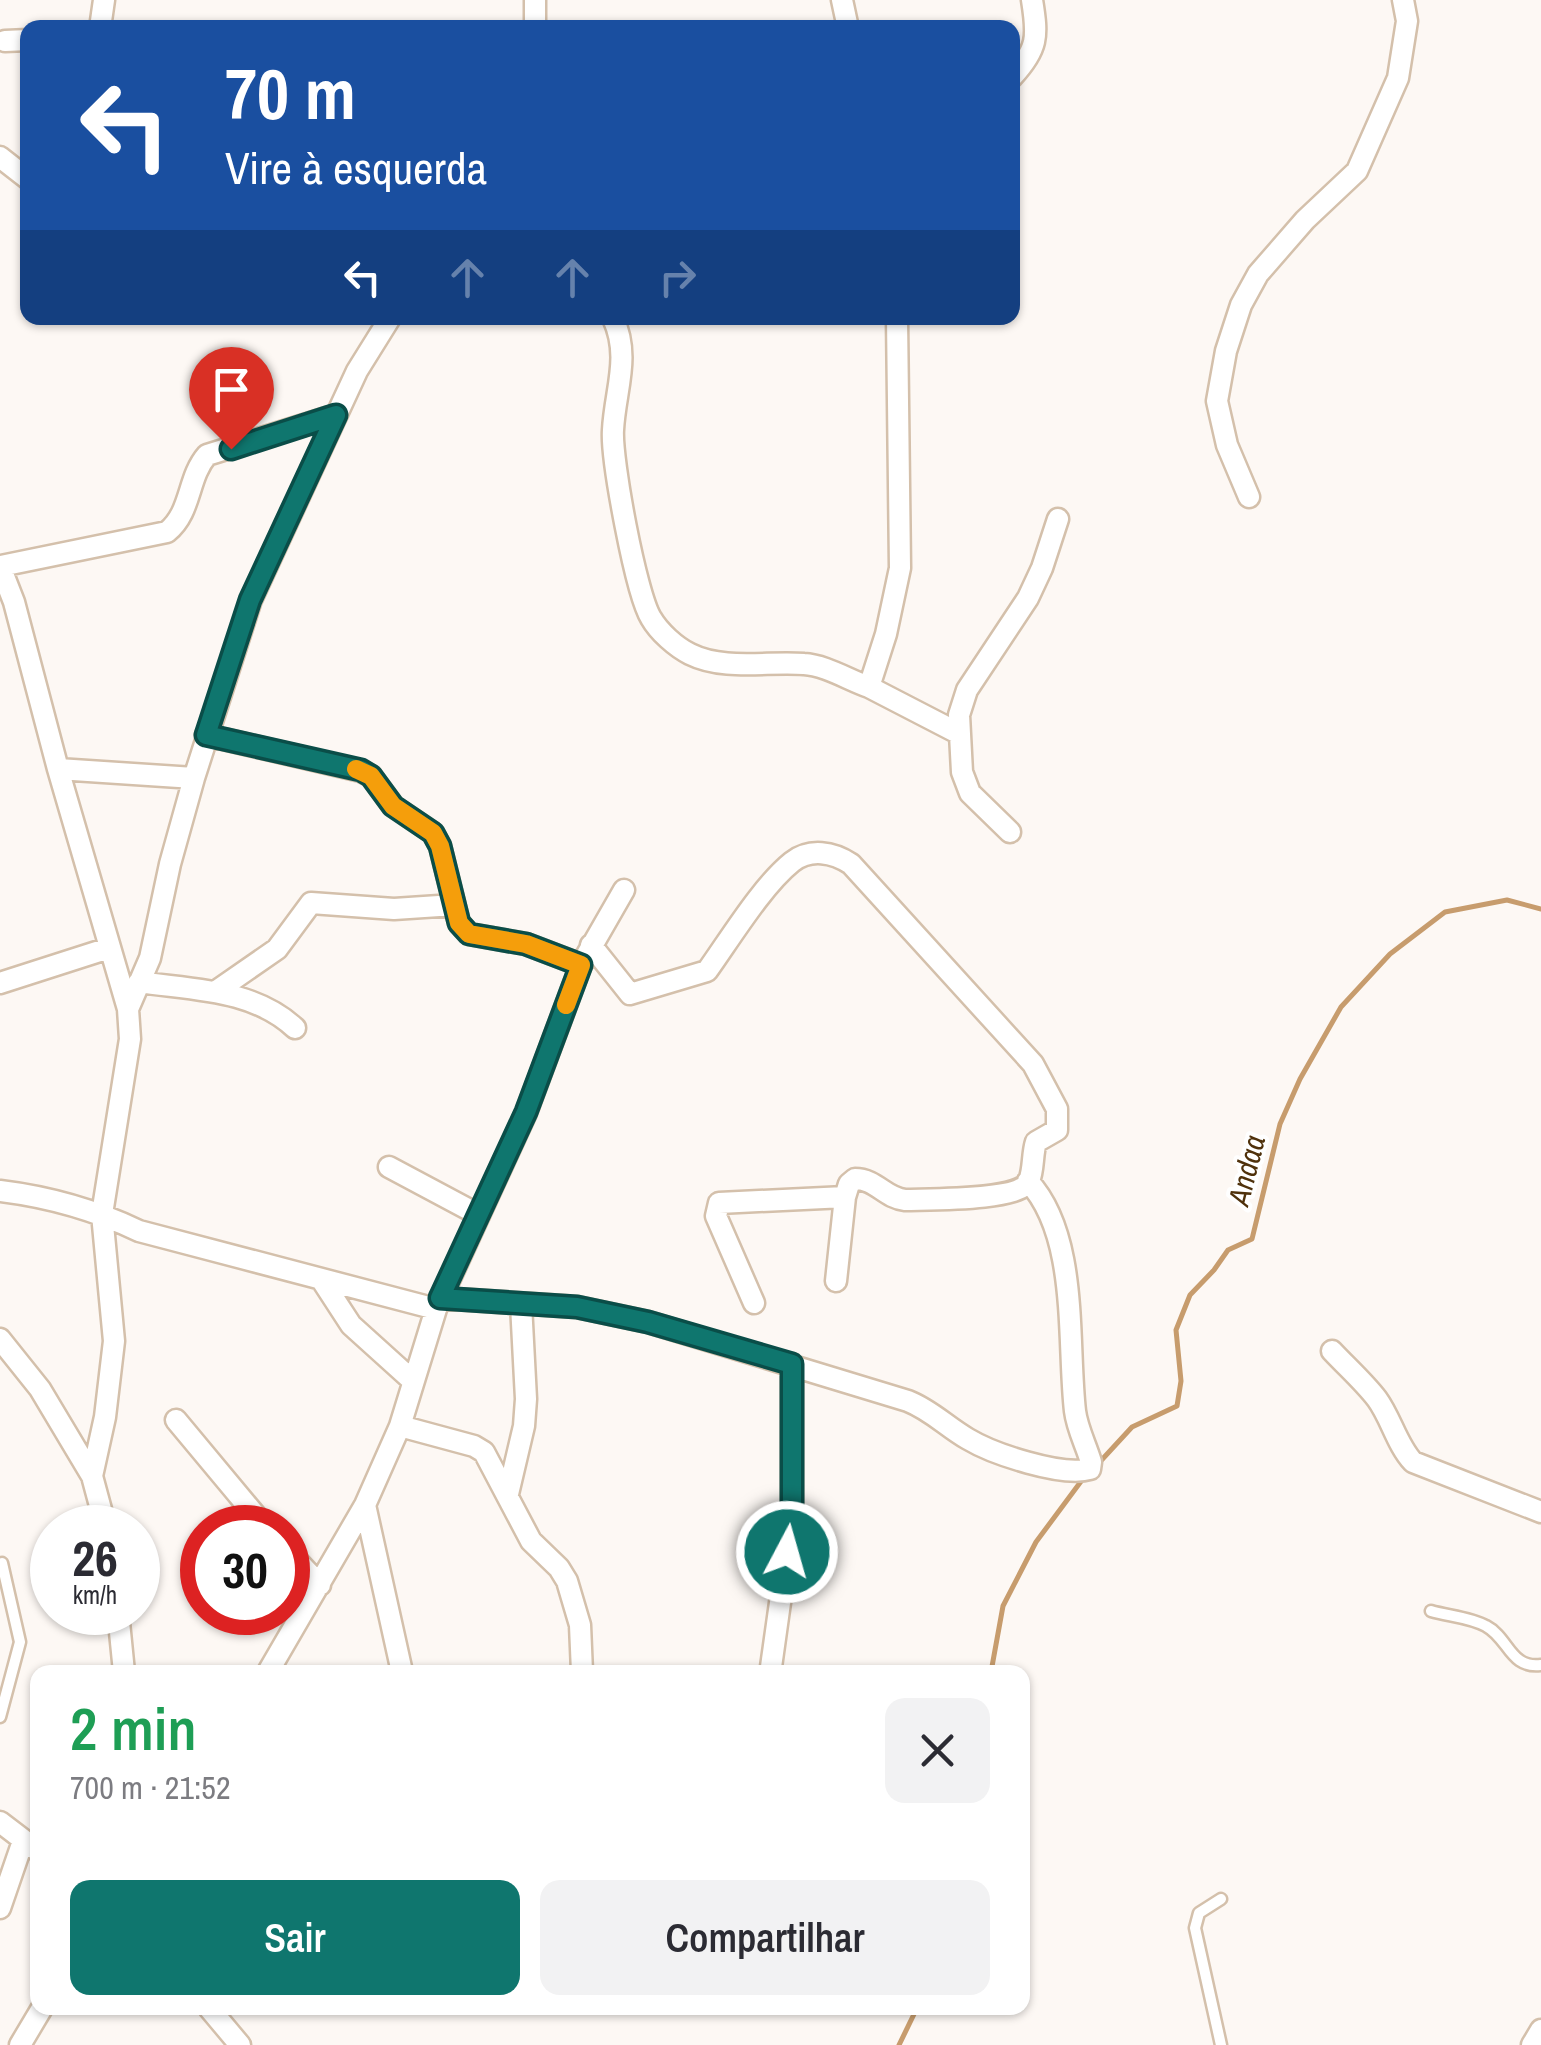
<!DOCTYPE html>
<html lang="pt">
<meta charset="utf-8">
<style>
body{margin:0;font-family:"Archivo Narrow",sans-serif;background:#f2f2f3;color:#2b2b33;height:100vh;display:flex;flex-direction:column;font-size:38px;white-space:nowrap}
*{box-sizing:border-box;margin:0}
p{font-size:32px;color:#7c7c81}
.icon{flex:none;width:55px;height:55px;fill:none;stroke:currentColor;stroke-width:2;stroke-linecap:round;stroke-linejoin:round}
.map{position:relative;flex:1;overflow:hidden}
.drawer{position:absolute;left:30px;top:1665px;width:1000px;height:350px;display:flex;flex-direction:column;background:#fff;border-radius:20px;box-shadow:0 2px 8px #0004}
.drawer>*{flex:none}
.top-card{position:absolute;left:20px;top:20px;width:1000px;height:305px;border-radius:20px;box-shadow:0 2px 8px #0004;background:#1a4fa0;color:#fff;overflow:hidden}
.speed{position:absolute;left:30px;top:1505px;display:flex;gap:20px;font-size:50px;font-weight:700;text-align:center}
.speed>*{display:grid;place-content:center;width:130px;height:130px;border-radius:50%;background:#fff;box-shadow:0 2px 8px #0004;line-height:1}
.speed small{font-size:25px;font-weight:400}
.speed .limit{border:15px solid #d22;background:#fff;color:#111}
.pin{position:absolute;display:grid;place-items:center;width:85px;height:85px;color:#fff;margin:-102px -42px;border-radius:50% 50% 50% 0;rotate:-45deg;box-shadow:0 0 10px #0007}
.pin .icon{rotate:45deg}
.me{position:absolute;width:110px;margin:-55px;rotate:6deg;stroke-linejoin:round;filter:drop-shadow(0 0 8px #0008)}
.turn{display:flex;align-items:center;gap:35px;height:210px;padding:0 40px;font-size:45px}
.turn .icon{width:130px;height:130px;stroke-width:2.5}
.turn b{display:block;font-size:70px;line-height:85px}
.lanes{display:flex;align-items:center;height:95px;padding:0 40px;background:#0003;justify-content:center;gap:50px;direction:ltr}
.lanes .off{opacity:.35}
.round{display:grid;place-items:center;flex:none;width:105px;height:105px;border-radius:20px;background:#f2f2f3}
.overview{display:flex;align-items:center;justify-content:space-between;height:170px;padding:0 40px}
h1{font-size:60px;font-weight:600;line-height:75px;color:#1e9e55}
.button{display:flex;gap:20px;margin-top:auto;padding:20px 40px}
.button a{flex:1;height:115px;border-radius:20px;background:#0f766e;color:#fff;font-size:40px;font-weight:600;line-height:115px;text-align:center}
.button a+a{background:#f2f2f3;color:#2b2b33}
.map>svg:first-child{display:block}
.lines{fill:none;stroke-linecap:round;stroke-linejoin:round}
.stream{stroke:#c79c6d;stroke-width:5}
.lane-casing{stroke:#d4c0ab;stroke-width:15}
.street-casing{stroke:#d4c0ab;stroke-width:25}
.lane{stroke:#fff;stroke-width:10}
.street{stroke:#fff;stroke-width:20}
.route-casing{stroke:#0a4d48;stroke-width:25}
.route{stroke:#0f766e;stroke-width:18}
.slow{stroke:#f59e0b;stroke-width:18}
.labels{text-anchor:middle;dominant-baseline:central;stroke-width:8;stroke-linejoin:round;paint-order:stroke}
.water-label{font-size:30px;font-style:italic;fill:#4f310b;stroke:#fff}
</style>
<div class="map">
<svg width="1541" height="2045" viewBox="0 0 1541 2045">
<rect width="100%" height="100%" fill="#fdf8f4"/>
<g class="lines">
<path class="stream" d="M1097 1465 1132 1427 1177 1406 1181 1381 1176 1330 1190 1295 1214 1270 1228 1250 1252 1239 1280 1124 1300 1079 1341 1007 1390 954 1445 912 1507 900 1541 909
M991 1672 1003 1606 1036 1542 1085 1476
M899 2045 917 2008"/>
<defs>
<path id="lane" d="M1431 1611C1448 1616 1470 1617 1486 1626 1509 1638 1510 1669 1541 1665
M0 1717 20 1642 2 1563
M1221 2045 1195 1928 1199 1913 1221 1899"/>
<path id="street" d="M842 0 848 28
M100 28 104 0
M535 28V0
M5 41 28 40
M1012 77C1038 49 1038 37 1032 0
M0 157 28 179
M613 318C631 357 615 390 613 430 611 459 636 594 651 618 659 632 676 647 690 654 724 671 768 661 804 664 825 665 849 680 869 687L886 634 900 568 897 318
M1249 497 1227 445 1217 401 1226 351 1241 305 1258 274 1305 220 1357 171 1398 78 1407 21 1403 0
M0 566 14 602 58 769 128 1009 130 1039 102 1214 114 1341 105 1417 92 1476
M1 566 167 532C192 512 187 478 207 455L336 415
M869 687 958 733
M206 735 361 771 371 776 393 806 433 833 440 846 459 923 469 934 526 944 581 965
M58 769 194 778
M1010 832 970 793 962 772 959 715 967 690 1028 598 1042 568 1058 519
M591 945 630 994 707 971C730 939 762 886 792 862 810 848 833 852 851 864L1033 1064 1057 1109V1130L1036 1142C1032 1154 1034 1169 1029 1181 1020 1201 928 1199 905 1200 885 1198 876 1179 855 1179L849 1184 845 1197 836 1281
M139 982C193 990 253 989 295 1028
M0 983 109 948
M215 992 277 949 311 903 394 909 454 905
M128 1009 150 958 170 864 194 778 251 600 357 371 390 318
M389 1167 479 1215
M0 1191C49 1197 95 1210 139 1231L436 1309
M323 1282 351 1325 413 1381
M440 1298 577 1307 648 1322 908 1401C931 1410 947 1427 968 1439 993 1454 1062 1477 1090 1469L1091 1462C1086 1445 1077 1428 1075 1411 1067 1341 1079 1236 1028 1181
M754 1303 716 1216 719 1203 845 1197
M0 1339 40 1389 92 1476 106 1528
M1332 1351C1347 1367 1364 1382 1377 1399 1391 1418 1397 1445 1413 1462L1541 1512
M176 1420 266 1528
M400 1426 474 1446 484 1452 531 1541 559 1568 567 1581 580 1625 582 1672
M508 1494 524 1426 526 1399 521 1304
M365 1505 402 1672
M288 1551 320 1585
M118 1612 124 1672
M771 1667 792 1517V1364
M268 1672 365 1505 400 1426 436 1309 526 1113 581 965 624 890
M0 1822 38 1851
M0 1908 23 1841
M209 2008 240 2045
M20 2045 42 2008
M1532 2045 1541 2030"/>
</defs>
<use href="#lane" class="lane-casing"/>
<use href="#street" class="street-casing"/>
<use href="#lane" class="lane"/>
<use href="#street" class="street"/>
</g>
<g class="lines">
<defs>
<path id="route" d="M231 449 336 415 250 600 206 735 361 770 371 776 393 806 433 833 440 846 459 923 469 934 526 944 581 965 526 1112 440 1298 577 1307 648 1322 792 1364V1517L787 1552"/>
</defs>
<use href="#route" class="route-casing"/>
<use href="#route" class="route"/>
<path class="slow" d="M356 769 371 776 393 806 433 833 440 846 459 923 469 934 526 944 581 965 566 1005"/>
</g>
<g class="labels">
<g class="water-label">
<text transform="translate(1246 1170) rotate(-76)">Andaa</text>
</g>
</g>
</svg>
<div class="speed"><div>26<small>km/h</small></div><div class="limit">30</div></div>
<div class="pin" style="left:231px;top:449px;background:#d93025"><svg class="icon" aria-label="arrive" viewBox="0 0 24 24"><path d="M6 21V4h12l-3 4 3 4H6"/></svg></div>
<svg class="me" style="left:787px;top:1552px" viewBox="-20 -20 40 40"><circle r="17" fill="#0f766e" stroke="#fff" stroke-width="3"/><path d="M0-11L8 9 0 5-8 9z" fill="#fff"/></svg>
<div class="top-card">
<div class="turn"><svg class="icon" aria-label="left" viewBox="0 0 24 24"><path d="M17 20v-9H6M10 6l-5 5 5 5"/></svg><div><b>70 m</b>Vire à esquerda</div></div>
<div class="lanes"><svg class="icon" aria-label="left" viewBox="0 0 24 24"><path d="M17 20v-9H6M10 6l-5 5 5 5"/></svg><svg class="icon off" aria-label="ahead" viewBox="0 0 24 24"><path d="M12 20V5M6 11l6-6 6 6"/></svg><svg class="icon off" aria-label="ahead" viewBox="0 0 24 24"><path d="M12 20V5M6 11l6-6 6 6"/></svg><svg class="icon off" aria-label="right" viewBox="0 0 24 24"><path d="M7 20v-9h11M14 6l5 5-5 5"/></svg></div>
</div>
<section class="drawer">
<div class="overview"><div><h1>2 min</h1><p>700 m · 21:52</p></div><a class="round"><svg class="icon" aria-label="close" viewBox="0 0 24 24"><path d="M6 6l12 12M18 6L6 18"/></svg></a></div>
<div class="button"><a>Sair</a><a>Compartilhar</a></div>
</section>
</div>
